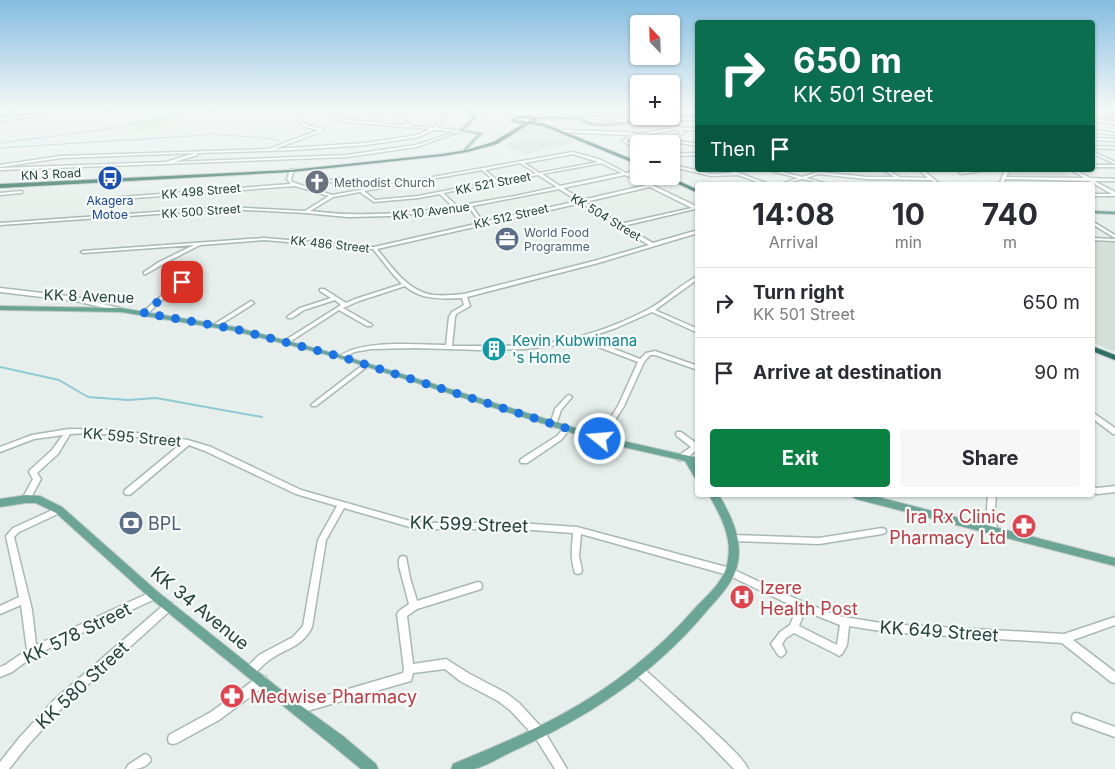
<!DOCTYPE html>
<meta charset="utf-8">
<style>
body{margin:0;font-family:Inter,sans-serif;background:#f7f7f7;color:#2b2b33;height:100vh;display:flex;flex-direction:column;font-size:19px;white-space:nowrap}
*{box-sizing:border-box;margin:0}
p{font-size:16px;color:#7c7c81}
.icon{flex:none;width:28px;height:28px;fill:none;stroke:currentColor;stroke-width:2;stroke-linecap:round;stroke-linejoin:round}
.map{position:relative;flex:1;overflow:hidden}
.details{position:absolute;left:695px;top:182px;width:400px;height:315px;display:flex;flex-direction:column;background:#fff;border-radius:5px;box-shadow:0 1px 4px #0004}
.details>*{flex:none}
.guide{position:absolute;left:695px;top:20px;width:400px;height:152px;border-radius:5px;box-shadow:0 1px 4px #0004;background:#0b6e4f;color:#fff;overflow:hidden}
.needle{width:32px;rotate:337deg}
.fabs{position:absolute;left:630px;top:15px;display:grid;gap:10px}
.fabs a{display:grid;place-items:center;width:50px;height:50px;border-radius:5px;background:#fff;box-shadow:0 1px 4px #0004;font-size:25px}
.pin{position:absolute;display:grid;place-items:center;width:42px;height:42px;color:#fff;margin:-21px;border-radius:10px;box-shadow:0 2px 8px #0006}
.me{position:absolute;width:55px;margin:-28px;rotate:287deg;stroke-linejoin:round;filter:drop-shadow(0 0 4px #0008)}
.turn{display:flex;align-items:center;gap:18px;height:105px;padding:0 15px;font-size:22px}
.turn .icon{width:65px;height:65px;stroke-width:2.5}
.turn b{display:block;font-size:35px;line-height:42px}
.then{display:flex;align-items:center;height:48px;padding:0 15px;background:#0003;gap:10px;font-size:19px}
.eta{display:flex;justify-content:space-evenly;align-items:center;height:85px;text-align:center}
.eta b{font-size:30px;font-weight:700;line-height:35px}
.primary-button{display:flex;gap:10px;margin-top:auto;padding:10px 15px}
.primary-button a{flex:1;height:58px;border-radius:5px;background:#0b8043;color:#fff;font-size:20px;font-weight:700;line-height:58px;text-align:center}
.primary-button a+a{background:#f7f7f7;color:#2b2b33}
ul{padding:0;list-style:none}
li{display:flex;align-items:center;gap:15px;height:70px;padding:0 15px;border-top:1px solid #e1e1e2}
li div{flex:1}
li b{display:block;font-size:19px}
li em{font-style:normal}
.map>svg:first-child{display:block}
.built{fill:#d4dfda}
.green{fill:#bfe0c8}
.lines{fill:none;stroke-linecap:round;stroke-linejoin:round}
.stream-far1{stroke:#8ec9d4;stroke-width:1}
.stream{stroke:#8ec9d4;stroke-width:2}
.minor-casing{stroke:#a8b8b2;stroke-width:3}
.major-casing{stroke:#c2cac8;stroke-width:2}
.highway-casing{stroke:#c2cac8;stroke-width:2}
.minor{fill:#fff;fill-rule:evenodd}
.major{fill:#6aa596;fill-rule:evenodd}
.highway{fill:#2f6f62;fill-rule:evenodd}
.route{stroke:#1a73e8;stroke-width:9;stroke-dasharray:0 16.2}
.labels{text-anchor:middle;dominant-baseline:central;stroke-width:4.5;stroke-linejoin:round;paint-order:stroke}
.far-street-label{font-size:12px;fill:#24423a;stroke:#f7fbf9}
.far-worship-label{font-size:12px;fill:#5b616d;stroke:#f7fbf9;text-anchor:start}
.far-transit-label{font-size:12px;fill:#164399;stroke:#f7fbf9}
.far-service-label{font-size:12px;fill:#4e5e75;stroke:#f7fbf9;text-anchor:start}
.street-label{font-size:15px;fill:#24423a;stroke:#f7fbf9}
.culture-label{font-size:15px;fill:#0d838f;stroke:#f7fbf9;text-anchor:start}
.near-health-label{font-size:18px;fill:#be3a42;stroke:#f7fbf9;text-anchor:start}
.near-service-label{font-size:18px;fill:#4e5e75;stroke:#f7fbf9;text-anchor:start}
.near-street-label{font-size:18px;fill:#24423a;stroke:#f7fbf9}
</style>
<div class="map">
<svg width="1115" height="769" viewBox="0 0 1115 769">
<rect width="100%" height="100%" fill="#e6efeb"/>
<path class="built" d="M526 124 540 125 577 142 528 154 505 147 522 136 509 134Z
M1008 170H1059L1075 178H1006Z
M1093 240 1115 241V352L1093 343Z"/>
<path class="green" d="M161 117 172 125 139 131 129 123Z"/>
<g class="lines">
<path class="stream-far1" d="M209 134 266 138 280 141
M0 143 108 129 183 115 225 110
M0 148 206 135"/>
<path class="stream" d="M0 367 59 380 88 397 128 400 156 398 262 417"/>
<defs>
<path id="minor" d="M96 110H122L55 113 0 121V119L55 111Z
M306 110H309L300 116V121L307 125 323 129V131L274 149 366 143 418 135 430 129 346 122 335 119 327 110H329L337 117 346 120 382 123 361 110H364L367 112 380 110H389L411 126 433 128 445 116 442 112 437 110H444L447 116 436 128 462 131 416 147 347 157 0 170V168L166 162 195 153 61 158 0 167V165L61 156 269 149 319 130 305 127 298 121V115ZM386 110V111L407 125 386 124 369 113ZM434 130 456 132 416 145 347 155 174 162 197 155V153L292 150 366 145 419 137Z
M492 110H496L474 116 473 115Z
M501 110H504L516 118 514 119Z
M559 110H562L577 117 595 113 590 110H593L598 112 609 110H619L639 113V115L614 111 600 113 606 116 627 121 626 123 604 118 597 114 579 118 578 119Z
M1098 110 1115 111V113L1099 111Z
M1092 113 1115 116V118L1092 115Z
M670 117 698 118V120L671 119Z
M648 118 666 122 677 127 698 129V131L680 129 685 132 672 140 698 144V146L670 141 668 142 667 141 634 135 626 141 639 148V150L622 141 631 135 561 132 560 131 561 130 626 132 639 134 673 128 664 124 647 120ZM676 129 682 132 669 139 644 135Z
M1092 119 1115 122V124L1092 121Z
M1092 130 1115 133V135L1092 132Z
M1092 138 1115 139V141L1092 140Z
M1092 146 1115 147V149L1092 148Z
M1092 151 1115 162V164L1092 153Z
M573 152 601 160 626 173 639 170V172L629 174 698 207V210L695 209 623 226 653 243 698 230V233L598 263 467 297 470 306 456 314 455 317 452 346C484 346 516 347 548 343 582 338 616 326 647 310 665 301 679 285 698 276V279L655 310 698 329V333L652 312 616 328 586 338 640 359 646 353 655 351 698 366V370L655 355H650L644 362 624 406 602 441H598L597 439 618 406 638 362 580 340 559 345 525 349 481 350 415 348 371 349 354 352 344 358H340L339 357C360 339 418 345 446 345L449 317 452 312 464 305 462 298C442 299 421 300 405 286L359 301 343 308 371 324 372 325 371 326H367L339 310 288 343H284L283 342 284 341 341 305 335 300 304 310 292 318H288L287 317 288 316 300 308 331 298 320 291V289H324L346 303 355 299 402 284 392 273 373 249 264 240 200 245 163 264 146 274H144V272L159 262 194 245 83 253 81 252 83 251 264 238 374 247 480 223 469 207 432 212 391 216 348 217 306 213 227 209 0 225V223L227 207 305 211 329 196 295 186 108 200 106 199 108 198 291 184 287 179 290 170 292 169 294 170 291 179 292 182 304 186 341 178V180L308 187 332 195ZM573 154 598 162 539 173 524 163ZM520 163 536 173 498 181 485 170ZM601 163 622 173 560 186 542 174ZM482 170 495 181 418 196 375 200 364 191ZM538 175 557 187 515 196 457 206 443 193ZM625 175 647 185 582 200 563 188ZM650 187 692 208 620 224 585 202ZM559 189 578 201 483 222 472 206ZM360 192 374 202 418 198 440 194 453 207C419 212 384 215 349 214 336 214 323 212 310 211L333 197ZM581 203 618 227 649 245 594 261 464 294C454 295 443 296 433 295 407 291 392 267 377 249Z
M698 153V155L671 156V154Z
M1092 165H1115V167H1092Z
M682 167 711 174 733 173 726 170H731L771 185H766L738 175 711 176 682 169 671 170V168Z
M768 170H774L802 177 818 172 867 177H895L883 170H887L898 176V177L928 178 919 170H923L941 185H937L931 180 867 179 818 174 806 178 831 185C821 185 811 180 803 179 795 179 788 185 779 185L798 178Z
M978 170H989L961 174 959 173Z
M1005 170H1009L1006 177 1085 178 1071 170H1075L1090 178 1115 179V181H1094L1115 192V196H1092V194H1112L1089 181 1005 179 1003 184 1005 185H999Z
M21 191H22V193L0 195V193Z
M1092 221 1115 235V238L1092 224Z
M1092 238 1115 239V241L1092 240Z
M193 273H195L197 274 170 293 147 314H143V312L167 291Z
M0 288 76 297 123 309 124 310 121 312 76 301 0 292Z
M251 301 254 303 253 304 218 326H214L213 325Z
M366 363 368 364 369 365 368 366 316 406H312L311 405 312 404 364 364Z
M569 395 572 397 561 410 556 425 553 427H551L550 425 555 409 567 396Z
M1092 412 1115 428V434H1113L1092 418Z
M565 427H569L570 429 561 440 527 463H521L520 461 521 459 557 436Z
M69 429 115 430 188 440 211 447 301 490 410 521 433 523H518L577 527 730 568 796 599 838 616 887 624 1064 634 1115 617V625L1073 640 1115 672V683L1111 682 1062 643 887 632 849 626 847 645 842 654 839 656 836 654 794 633 786 638 782 644 786 652 784 655 781 657 778 655 771 644 780 632 790 625 797 608 728 575 581 534 579 556 582 570 581 573 578 574 575 573C570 559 572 547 573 533L518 529H433L410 527 344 508 326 540 312 627C302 648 285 648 268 661 262 665 257 673 250 676L246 674 245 671 246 668 259 655 293 637 303 626 318 540 337 506 296 494 205 451 189 445 131 494 128 495 125 494 124 492 125 490 182 443C145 438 108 432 70 434L58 454 37 473 41 479 29 501 26 502 23 501 22 499 33 479 29 472 30 470 52 450 63 435 34 439 0 452V447L32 435ZM805 611 840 625 837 645 799 626Z
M677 432H681L696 443H698V449L684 460H678L677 458 678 456 691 447 677 436 676 434Z
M1115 486V492L1098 494 1092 493V487L1098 488Z
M988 495H996L995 508 997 530 996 532 993 533 990 532 989 530 987 508Z
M59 507 62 508 63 510 62 512 19 532 14 537 32 610 36 645 151 592 154 591 157 592 159 595 157 598 35 655 12 672 0 677V667L5 665 27 650 21 605 0 614V606L19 597 6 536 13 528Z
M882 528 885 529 886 531 885 533 882 534 819 544 732 541 729 540 728 538 729 536 732 535 819 538Z
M403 556 406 557 410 578 417 601 478 582 481 583 482 586 481 589 478 590 417 609 407 616 413 664 446 659 468 673 506 693 519 703 543 729 567 769H555L535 737 511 711 498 701 460 681 445 669 413 673 411 681 407 682 297 714 293 713 292 709 293 705 297 704 403 673 404 669 397 614 399 611 409 604 399 566V560L400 557Z
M169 602 172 603 174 606 172 609 61 709 28 745 9 769H0V762L20 737 53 701 166 603Z
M638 665 642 667C670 693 700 718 728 745 735 752 744 760 748 769H734L700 734 634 673 633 670 634 667Z
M262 676 266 677 267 681 266 685 219 720 177 743 173 744 169 743 168 739 169 735 211 712 258 677Z
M1077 713 1115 727V737L1073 722 1072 718 1073 714Z
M145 754 149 756 151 760C146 769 136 769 126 769L128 765Z"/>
<path id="major" d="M17 110H22L0 117V115Z
M466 110H470L477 117 464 130 483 133 465 151 464 149 478 134 459 131 473 117Z
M698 114V116L605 126 590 125 577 119H533L531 118 533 117H578L592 123 605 124Z
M1092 211 1115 212V214L1092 213Z
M0 306 121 308 235 327 344 356 601 436 698 458V464L695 463 698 468V479L695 478 685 461 597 441 340 358 235 331 121 312 0 310Z
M26 495 40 496 62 507 158 592 300 705 343 736 376 764 378 769H361L333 746 292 713 150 598 56 513 36 503H26L0 507V499Z
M709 495H719C732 517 745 544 736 570 730 587 716 600 705 613 651 677 585 719 509 753 499 758 484 767 474 769 467 769 458 769 451 769L453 764C488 749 524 735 557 717 610 689 658 651 697 606 710 593 726 579 728 559 732 536 720 515 709 495Z
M851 495H870L1115 558V566L856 499 853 497Z"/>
<path id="highway" d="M519 116H529L538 120 533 122 545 124 639 162V165L543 126 529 124 497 144 467 152 442 156 291 172 0 188V184L291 170 442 154 467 150 493 142 523 124 510 121ZM520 118H528L532 120 527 122 516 120Z
M661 176H668L698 190V193Z
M1092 346 1115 355V360L1092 351Z"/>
</defs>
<use href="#minor" class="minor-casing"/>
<use href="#major" class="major-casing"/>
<use href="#highway" class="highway-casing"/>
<use href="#minor" class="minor"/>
<use href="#major" class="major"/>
<use href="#highway" class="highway"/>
</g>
<linearGradient id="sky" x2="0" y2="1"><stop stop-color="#84bce0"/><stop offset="0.5" stop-color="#f4f8f6"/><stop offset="1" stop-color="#f4f8f6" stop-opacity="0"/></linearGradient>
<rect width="1115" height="218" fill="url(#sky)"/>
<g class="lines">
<path class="route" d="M182 282 144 313 235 329 342 357 600 439"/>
</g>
<defs>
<symbol id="bus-disc" viewBox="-11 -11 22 22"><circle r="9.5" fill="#1a4fb4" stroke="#f7fbf9"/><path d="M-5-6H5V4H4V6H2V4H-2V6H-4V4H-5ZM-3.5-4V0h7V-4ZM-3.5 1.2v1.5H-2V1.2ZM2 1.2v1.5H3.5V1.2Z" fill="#fff"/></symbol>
<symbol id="church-disc" viewBox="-11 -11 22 22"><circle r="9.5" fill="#6b7280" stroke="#f7fbf9"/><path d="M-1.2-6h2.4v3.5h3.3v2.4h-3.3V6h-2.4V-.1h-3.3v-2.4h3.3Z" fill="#fff"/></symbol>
<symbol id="office-disc" viewBox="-11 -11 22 22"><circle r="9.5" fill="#5c6f8a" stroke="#f7fbf9"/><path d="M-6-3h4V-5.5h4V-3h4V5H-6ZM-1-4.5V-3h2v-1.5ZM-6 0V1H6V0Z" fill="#fff"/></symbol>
<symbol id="building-disc" viewBox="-11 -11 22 22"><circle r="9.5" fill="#0f9aa8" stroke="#f7fbf9"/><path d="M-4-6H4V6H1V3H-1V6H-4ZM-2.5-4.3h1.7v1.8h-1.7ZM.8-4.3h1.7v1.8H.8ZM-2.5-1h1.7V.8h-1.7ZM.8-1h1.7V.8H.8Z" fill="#fff"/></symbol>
<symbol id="bank-disc" viewBox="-11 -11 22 22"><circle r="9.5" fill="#5c6f8a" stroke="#f7fbf9"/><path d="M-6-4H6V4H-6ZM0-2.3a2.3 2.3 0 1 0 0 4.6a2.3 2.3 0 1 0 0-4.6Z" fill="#fff"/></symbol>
<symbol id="pharmacy-disc" viewBox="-11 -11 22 22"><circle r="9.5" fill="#e0444e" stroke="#f7fbf9"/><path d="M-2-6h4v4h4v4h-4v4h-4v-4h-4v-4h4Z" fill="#fff"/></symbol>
<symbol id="hospital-disc" viewBox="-11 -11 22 22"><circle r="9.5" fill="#e0444e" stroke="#f7fbf9"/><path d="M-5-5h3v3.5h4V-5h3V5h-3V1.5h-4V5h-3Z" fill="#fff"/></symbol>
</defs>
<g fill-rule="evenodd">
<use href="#bus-disc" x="96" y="164" width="28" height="28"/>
<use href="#church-disc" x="303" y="168" width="28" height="28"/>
<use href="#office-disc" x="493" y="225" width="28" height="28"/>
<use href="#building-disc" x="480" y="335" width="28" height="28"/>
<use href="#bank-disc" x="117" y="509" width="28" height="28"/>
<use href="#pharmacy-disc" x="1010" y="512" width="28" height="28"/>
<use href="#hospital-disc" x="728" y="583" width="28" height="28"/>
<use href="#pharmacy-disc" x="218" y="682" width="28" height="28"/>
</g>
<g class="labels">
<g class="far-street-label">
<text transform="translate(51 174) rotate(-3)">KN 3 Road</text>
<text transform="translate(493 183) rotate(-11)">KK 521 Street</text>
<text transform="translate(201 191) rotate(-5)">KK 498 Street</text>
<text transform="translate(201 211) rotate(-4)">KK 500 Street</text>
<text transform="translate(431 211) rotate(-7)">KK 10 Avenue</text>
<text transform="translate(511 216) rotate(-13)">KK 512 Street</text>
<text transform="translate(606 217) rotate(31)">KK 504 Street</text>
<text transform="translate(330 244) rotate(6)">KK 486 Street</text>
</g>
<g class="far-worship-label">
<text x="334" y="182">Methodist Church</text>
</g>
<g class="far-transit-label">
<text x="110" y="200">Akagera<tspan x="110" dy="14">Motoe</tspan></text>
</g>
<g class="far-service-label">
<text x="524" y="232">World Food<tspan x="524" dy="14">Programme</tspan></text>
</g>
<g class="street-label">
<text transform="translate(89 296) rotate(2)">KK 8 Avenue</text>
<text transform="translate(132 437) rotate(5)">KK 595 Street</text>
</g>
<g class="culture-label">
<text x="512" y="340">Kevin Kubwimana<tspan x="512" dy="17">'s Home</tspan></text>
</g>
<g class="near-health-label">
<text x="1006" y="516" text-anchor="end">Ira Rx Clinic<tspan x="1006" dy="21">Pharmacy Ltd</tspan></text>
<text x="760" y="587">Izere<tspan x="760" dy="21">Health Post</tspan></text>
<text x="250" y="696">Medwise Pharmacy</text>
</g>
<g class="near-service-label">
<text x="148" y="523">BPL</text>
</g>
<g class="near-street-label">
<text transform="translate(469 524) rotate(2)">KK 599 Street</text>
<text transform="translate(200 608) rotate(39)">KK 34 Avenue</text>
<text transform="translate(939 631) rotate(4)">KK 649 Street</text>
<text transform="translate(77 633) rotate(-26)">KK 578 Street</text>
<text transform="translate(82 685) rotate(-43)">KK 580 Street</text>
</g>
</g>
</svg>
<div class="fabs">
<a><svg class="needle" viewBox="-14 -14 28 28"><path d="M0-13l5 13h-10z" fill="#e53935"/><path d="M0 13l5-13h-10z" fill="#7c7c81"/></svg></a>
<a>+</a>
<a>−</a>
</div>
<div class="pin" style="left:182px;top:282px;background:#d93025"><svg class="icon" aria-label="arrive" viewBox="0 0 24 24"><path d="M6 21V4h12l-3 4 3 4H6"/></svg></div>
<svg class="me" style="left:600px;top:439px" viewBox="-20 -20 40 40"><circle r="17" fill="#1a73e8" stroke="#fff" stroke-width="3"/><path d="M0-11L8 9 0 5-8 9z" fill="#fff"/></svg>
<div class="guide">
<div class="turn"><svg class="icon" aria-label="right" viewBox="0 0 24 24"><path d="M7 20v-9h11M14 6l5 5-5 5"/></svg><div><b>650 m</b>KK 501 Street</div></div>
<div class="then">Then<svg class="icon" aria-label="arrive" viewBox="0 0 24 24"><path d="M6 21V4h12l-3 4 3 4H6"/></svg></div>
</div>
<section class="details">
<div class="eta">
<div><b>14:08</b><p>Arrival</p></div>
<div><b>10</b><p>min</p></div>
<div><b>740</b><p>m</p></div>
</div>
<ul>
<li><svg class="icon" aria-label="right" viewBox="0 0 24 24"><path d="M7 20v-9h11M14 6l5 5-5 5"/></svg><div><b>Turn right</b><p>KK 501 Street</p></div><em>650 m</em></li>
<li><svg class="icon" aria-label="arrive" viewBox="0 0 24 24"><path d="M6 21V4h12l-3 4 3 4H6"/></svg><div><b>Arrive at destination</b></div><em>90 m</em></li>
</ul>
<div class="primary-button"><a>Exit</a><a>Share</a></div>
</section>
</div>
